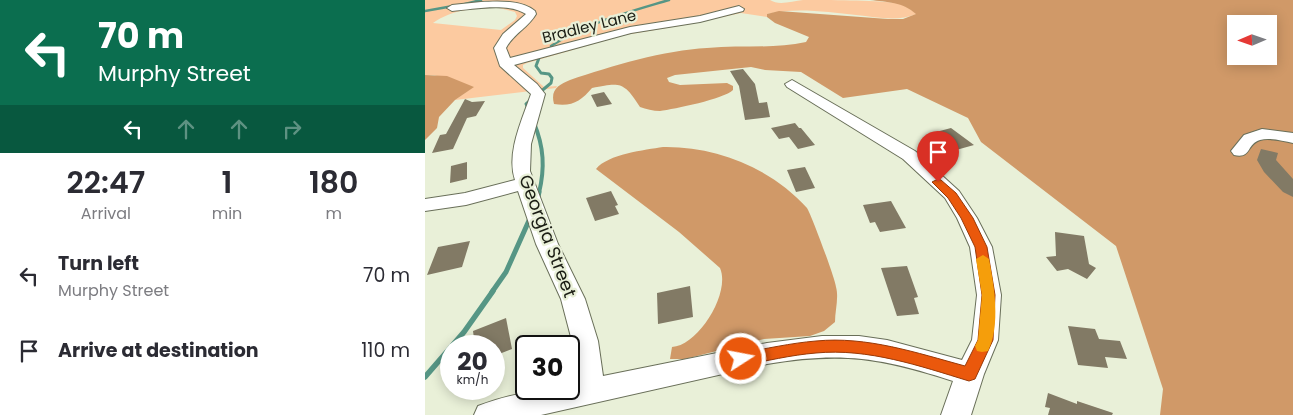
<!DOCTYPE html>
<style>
body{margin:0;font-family:Poppins,sans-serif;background:#f2f2f3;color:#2b2b33;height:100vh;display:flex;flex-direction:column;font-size:19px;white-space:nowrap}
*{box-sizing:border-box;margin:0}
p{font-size:16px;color:#7c7c81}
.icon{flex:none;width:28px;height:28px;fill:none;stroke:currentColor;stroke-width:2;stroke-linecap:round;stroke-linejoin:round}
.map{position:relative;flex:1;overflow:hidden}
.details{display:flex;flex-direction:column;background:#fff;width:425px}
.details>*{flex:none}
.top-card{background:#0b6e4f;color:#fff;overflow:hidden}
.needle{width:32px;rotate:268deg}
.buttons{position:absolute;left:802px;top:15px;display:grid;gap:10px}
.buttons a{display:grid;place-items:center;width:50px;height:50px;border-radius:0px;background:#fff;box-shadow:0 2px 12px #0003;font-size:25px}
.speed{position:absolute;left:15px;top:335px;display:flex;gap:10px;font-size:25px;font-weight:700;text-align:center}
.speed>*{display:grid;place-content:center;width:65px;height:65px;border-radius:50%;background:#fff;box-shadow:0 2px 12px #0003;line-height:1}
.speed small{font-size:12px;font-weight:400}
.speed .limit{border:2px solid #111;border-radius:8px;background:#fff;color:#111}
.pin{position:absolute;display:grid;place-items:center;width:42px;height:42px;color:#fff;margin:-51px -21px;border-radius:50% 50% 50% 0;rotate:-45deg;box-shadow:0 0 5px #0007}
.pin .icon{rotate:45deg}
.me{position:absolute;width:55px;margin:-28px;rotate:79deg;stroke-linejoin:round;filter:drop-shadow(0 0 4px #0008)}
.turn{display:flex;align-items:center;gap:18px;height:105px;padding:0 15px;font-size:22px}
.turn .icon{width:65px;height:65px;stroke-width:2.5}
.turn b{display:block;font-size:35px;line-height:42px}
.lanes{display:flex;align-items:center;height:48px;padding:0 15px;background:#0003;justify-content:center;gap:25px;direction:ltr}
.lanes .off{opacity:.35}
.eta{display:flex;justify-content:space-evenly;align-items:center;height:85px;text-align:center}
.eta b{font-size:30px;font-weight:600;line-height:35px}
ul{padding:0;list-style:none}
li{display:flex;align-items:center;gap:15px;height:75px;padding:0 15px}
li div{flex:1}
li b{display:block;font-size:19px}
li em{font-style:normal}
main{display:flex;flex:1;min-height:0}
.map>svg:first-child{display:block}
.green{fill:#fccaa0;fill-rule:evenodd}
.forest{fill:#d09968;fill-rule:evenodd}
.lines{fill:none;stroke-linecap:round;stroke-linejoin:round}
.stream-far4{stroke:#569685;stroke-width:2.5}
.stream-far3{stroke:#569685;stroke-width:3}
.stream-far2{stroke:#569685;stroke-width:4}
.stream-far1{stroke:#569685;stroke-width:5}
.stream{stroke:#569685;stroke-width:5.5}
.building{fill:#827a65}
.minor-casing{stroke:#696f59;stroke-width:2}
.minor{fill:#fff;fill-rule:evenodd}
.route{fill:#ea580c;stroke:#983908}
.slow{fill:#f59e0b}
.labels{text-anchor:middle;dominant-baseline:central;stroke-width:4.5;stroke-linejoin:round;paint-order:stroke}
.far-street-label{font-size:15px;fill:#1b1d14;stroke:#e9f0d8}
.street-label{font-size:18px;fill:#1b1d14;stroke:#e9f0d8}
</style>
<main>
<section class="details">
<div class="top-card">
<div class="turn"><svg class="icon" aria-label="left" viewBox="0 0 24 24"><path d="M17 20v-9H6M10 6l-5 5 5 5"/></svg><div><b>70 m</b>Murphy Street</div></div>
<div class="lanes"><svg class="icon" aria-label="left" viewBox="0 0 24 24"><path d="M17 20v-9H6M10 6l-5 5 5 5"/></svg><svg class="icon off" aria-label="ahead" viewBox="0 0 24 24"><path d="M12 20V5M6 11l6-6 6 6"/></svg><svg class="icon off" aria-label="ahead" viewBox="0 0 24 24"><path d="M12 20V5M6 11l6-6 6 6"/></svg><svg class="icon off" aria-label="right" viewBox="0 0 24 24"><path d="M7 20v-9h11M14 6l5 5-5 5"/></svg></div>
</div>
<div class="eta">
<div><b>22:47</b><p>Arrival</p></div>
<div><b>1</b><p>min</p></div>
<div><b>180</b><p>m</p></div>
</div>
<ul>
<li><svg class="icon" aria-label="left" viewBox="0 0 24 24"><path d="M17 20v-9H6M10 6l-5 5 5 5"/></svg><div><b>Turn left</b><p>Murphy Street</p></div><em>70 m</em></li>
<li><svg class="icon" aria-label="arrive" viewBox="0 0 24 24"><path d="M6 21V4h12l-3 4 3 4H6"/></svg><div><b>Arrive at destination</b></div><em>110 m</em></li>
</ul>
</section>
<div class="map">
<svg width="868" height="415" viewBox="0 0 868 415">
<rect width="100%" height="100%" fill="#e9f0d8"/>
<path class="green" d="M0 0H345C354 6 367 1 378 0 404 0 447 0 471 3 479 4 485 9 492 14 471 22 452 17 431 15 403 12 370 7 342 14V17L316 13 266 24 200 35 102 63 98 65V68L119 87 132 86 131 88 30 100 48 87 9 75H0ZM74 8 90 12 92 16 90 20 76 30 8 23C28 9 50 8 74 8Z"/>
<path class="forest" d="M445 0H868V415H735L738 389 691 246 556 142 543 118 482 89 418 98 376 72 340 70 326 67 250 75 242 78 244 82 255 85 302 83 308 86V90C299 99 249 109 235 111 228 111 221 109 215 107 199 82 196 82 167 88 156 101 147 107 129 104 125 89 134 85 145 80 186 66 240 50 282 48 315 45 349 49 381 42L384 37 350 23 342 17V14L354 11 463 19H478L491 14C478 2 462 2 445 0ZM811 24H844V56H811Z
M0 75 22 76 49 87 30 100 14 117 12 128 0 140Z
M238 147C291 146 346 168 382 208 386 214 410 278 411 287 414 298 410 311 410 322L399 331 385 336 339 339 260 359H245L247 347C273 346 306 293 295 268L254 232 171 169C183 154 220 150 238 147Z"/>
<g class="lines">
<path class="stream-far4" d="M36 5 56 0
M0 11 28 6
M126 46C161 23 204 12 244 0"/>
<path class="stream-far3" d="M114 58 111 66 116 73 124 74 127 78 126 83 114 93
M104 111 101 104 108 98"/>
<path class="stream-far2" d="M109 123C119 147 120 168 114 193"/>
<path class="stream-far1" d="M113 197 114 192
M67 292 81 272 106 216"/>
<path class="stream" d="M0 377 39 332 68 291"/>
</g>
<path class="building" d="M318 69 330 84 334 103 342 102 345 117 320 120 314 86 305 71Z
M179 92 187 104 172 107 166 95Z
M40 99 47 102 60 101 51 116 42 118 28 149 7 153 15 135 21 134Z
M370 123 374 128H376L390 145 373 149 364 137 354 139 346 128Z
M526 128 549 145 524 152 511 141 521 139 511 132Z
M836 149 853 153 851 160 868 179V197L858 192 839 172 832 160Z
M42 162V179L25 183 26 166Z
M380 167 390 188 371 192 362 170Z
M186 191 193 205 190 206 194 214 170 221 161 198Z
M466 201 481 228 455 232 450 222 445 223 438 205Z
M630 232 659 236 664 264 671 268 662 279 643 269 632 271 621 257 631 256Z
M45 241 37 267 2 275 13 247Z
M482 266 493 297 489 298 494 314 472 316 456 268Z
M265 286 268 317 233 324 232 293Z
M81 318 87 349 69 356V346H50L48 331Z
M643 326 670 329 674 339 695 341 702 359 680 357 683 368 653 365Z
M623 393 652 404V401L688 413 687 415H623L625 408 620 407Z"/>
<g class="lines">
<defs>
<path id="minor" d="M56 2C73 1 97 0 110 11L111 14C103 28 88 34 81 48L85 58 205 27 275 16 314 6 319 9 318 11 275 22 206 33 89 65 112 84 120 94 106 144 105 171 133 244 160 299 173 341 178 376 342 343 397 336H434L462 340 537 360 547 340 552 295 545 247 532 218 520 198 478 159 362 87 360 84 367 80 490 151 534 191 552 218 567 247 576 295 573 340 559 374 546 415H516L528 381C457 358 417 351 342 364L116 415H49L53 406C82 395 113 389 144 389V383L151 382 147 341 136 299 111 244 93 191 41 205 0 211V199L40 193 90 180C81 153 97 120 106 94L75 66 69 48 78 34 101 14C84 2 47 9 27 11L22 8 27 5Z
M837 129 868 133V143C858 141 845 137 835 140 821 144 827 159 809 155L806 151 819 135Z"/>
</defs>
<use href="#minor" class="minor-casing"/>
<use href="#minor" class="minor"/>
</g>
<path class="route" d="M513 179 516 180 531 193 548 218 562 247 570 295 568 340 550 379 544 381C495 366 443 348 391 353 366 355 341 361 316 366L310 364 308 359 310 355 316 353C340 349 366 343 391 341 442 336 492 353 540 366L553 340 557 295 550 247 536 218 523 198 507 182Z"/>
<path class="slow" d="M558 255 564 259C569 286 576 325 563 351L557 352 552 351 550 346 553 340 557 295 551 259Z"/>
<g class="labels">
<g class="far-street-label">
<text transform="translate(164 26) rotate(-14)">Bradley Lane</text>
</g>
<g class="street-label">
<text transform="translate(123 236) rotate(69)">Georgia Street</text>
</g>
</g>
</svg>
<div class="buttons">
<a><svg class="needle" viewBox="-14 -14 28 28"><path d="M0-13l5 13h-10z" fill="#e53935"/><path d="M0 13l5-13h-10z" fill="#7c7c81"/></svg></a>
</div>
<div class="speed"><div>20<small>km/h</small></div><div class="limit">30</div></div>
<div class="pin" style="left:513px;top:182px;background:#d93025"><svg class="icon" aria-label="arrive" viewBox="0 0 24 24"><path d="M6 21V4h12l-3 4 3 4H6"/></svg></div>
<svg class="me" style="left:316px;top:359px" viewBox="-20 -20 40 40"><circle r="17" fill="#ea580c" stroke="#fff" stroke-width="3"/><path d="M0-11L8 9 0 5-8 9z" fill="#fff"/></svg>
</div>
</main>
